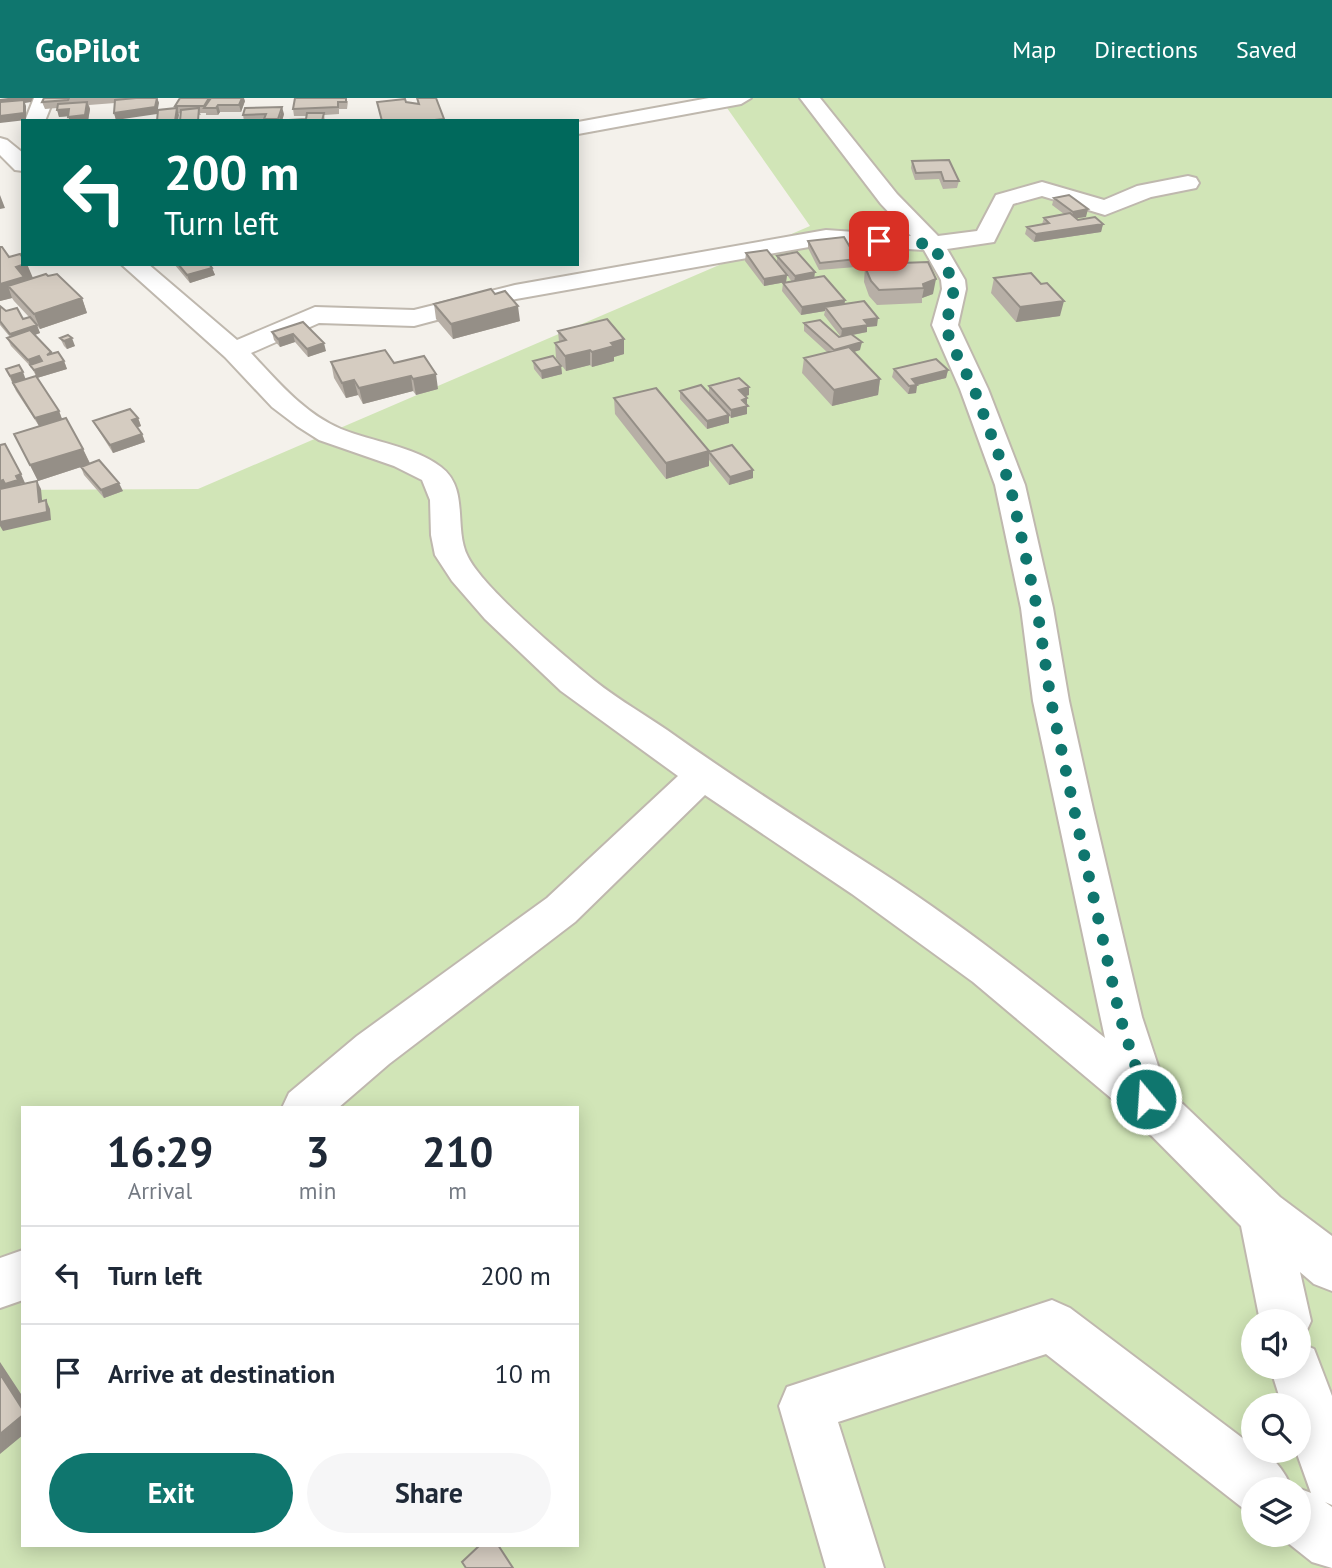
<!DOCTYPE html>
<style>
body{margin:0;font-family:"PT Sans",sans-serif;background:#f6f6f7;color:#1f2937;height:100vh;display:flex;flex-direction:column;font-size:26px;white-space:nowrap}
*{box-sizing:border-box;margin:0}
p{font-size:23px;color:#747a83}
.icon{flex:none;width:38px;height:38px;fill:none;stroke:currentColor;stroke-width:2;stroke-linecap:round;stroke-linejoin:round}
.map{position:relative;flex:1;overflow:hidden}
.panel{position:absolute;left:21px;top:1008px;width:558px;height:441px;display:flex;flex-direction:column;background:#fff;border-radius:0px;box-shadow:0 4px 18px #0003}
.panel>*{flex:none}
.guide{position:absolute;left:21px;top:21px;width:558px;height:147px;border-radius:0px;box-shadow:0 4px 18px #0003;background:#00695c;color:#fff;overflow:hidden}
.controls{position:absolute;left:1241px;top:1211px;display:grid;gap:14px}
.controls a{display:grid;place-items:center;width:70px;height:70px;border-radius:50%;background:#fff;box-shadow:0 4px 18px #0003;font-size:35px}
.pin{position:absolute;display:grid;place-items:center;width:60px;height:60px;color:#fff;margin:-30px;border-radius:14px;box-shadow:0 4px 10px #0006}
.me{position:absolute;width:77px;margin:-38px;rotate:342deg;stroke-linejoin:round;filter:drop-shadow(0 0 5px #0008)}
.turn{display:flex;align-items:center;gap:24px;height:147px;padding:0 28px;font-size:32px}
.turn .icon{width:91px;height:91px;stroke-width:2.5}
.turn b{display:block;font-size:49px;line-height:60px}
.eta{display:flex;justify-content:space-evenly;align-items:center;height:119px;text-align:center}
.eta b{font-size:42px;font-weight:600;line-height:49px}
.cta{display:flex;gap:14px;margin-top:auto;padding:14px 28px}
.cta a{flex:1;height:80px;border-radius:42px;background:#0f766e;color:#fff;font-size:28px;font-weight:600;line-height:80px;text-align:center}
.cta a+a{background:#f6f6f7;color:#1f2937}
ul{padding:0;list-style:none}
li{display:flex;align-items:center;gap:21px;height:98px;padding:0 28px;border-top:2px solid #e0e1e3}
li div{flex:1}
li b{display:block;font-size:26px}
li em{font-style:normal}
header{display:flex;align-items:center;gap:42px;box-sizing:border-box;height:98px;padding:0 35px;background:#0f766e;color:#fff}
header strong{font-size:33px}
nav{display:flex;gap:38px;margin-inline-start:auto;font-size:24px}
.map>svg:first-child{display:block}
.green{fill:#d1e5b7;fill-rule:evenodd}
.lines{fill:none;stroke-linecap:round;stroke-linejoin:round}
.street-casing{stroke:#bfb8ae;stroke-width:4}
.street{fill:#fff;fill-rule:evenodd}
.wall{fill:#b7afa6}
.shaded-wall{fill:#958f87}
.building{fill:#d5ccc1;stroke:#958f87;stroke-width:2}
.route{stroke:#0f766e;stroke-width:12;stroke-dasharray:0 21.6}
</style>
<header>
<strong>GoPilot</strong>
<nav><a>Map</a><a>Directions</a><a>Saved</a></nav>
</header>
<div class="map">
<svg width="1332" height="1470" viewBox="0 0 1332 1470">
<rect width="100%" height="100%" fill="#f4f1eb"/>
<path class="green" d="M720 0H1332V1470H0V392L198 391 810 128ZM23 1010H578V1447H23ZM1253 1223H1298V1269H1253ZM1253 1307H1298V1353H1253ZM1253 1391H1298V1437H1253Z"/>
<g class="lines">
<defs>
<path id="street" d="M34 0H54L45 23H25Z
M709 0H751L741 6 578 36V24Z
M800 0H820L897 96 938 138 977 133 996 97 1042 84 1104 102 1137 88 1188 78 1196 80 1199 85 1196 90 1151 99 1105 117 1042 98 1013 106 994 144 947 151 965 182 966 191 958 227 988 291 1025 387 1053 510 1069 603 1093 711 1142 919 1165 989 1280 1099 1332 1138V1193L1314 1186 1300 1174 1311 1223 1303 1241 1298 1243V1223H1260L1241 1128 1130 1016 973 884 852 796 705 697 575 824 389 966 338 1010H282L289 995 357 938 547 800 678 678 561 593 485 521 452 483 435 457 431 437 430 402 422 382 394 368 319 342 297 328 272 309 225 259 121 166H148L237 242 315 209 414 212 515 187 826 132 911 138 881 106ZM826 146 924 152 941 182 942 191 932 227 960 291 995 387 1021 510 1033 603 1105 940C1031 881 957 823 878 772 806 726 736 681 667 632 639 613 609 596 584 574 555 550 483 489 468 459 453 431 470 391 441 369 413 348 373 344 341 331 305 316 277 283 251 255L319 225 414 228 516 201Z
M0 40 7 42 23 55V73L15 72 0 57Z
M23 1152V1202L0 1210V1160Z
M1052 1202 1070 1210 1253 1348V1353C1272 1353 1286 1376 1292 1391H1253V1414L1244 1411 1046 1256 838 1324 884 1470H826L779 1308 787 1289Z
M1298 1244 1314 1251 1332 1298V1407L1325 1404 1332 1409V1470L1312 1464 1278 1437H1298V1391H1295L1298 1390 1311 1395 1296 1353H1298V1307H1282L1270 1269H1298Z"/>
</defs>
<use href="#street" class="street-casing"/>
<use href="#street" class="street"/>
</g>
<path class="wall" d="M44 0H157L159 5 116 22 114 15 115 5 89 7 90 11 88 23H70L68 18 59 19 57 10 45 11 42 4Z
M245 3 241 14H220L218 17H206V15H200L201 17 178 15 179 17 175 8Z
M348 3 347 11H339V16L324 17 325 23H288L306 21 307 18H294L293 11Z
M284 16 282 23H244L243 17Z
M949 62 959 83 957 90 943 91 939 81 915 82 911 70 912 63Z
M1054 100 1086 119 1075 120 1078 122 1103 126 1101 134 1034 144 1025 136 1027 129 1042 126 1044 120 1064 116 1052 107Z
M808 143 857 161 856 169 819 172 808 150Z
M0 149 33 180 82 200 87 215 40 231 37 228 40 235 35 237 51 255 64 263 67 271 37 280 32 270 11 248 7 240 10 239 0 227V208L6 213 23 221 29 219 14 203 12 200 0 203Z
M746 155 777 165V158L814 180 845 202 844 206 877 228 867 229V234L853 237 860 252 854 254 880 281 878 297 832 308 802 275 804 260 827 254 804 233V225L839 239H841L824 217 825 213 801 217 782 193 783 185 792 184 787 177 786 184 764 188 745 163Z
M928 164 933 196 922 200V205L877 207 869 198 864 184 865 169Z
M174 166H209L212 170 215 177 190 185Z
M994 180 1060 218 1016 224 991 195Z
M434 206 520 223 453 241 436 221Z
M303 224 326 253 308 259 295 244 280 249 274 242 272 234Z
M558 233 624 256 614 259V263L592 269 590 267 566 273 556 260 555 245 559 244Z
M60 240 75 248 67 251 64 248Z
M533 263 561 268 562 276 542 281 534 271Z
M331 264 394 265 438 291 416 297 413 293 363 306 358 297 346 300 334 280Z
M6 271 26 281 59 313 62 321 83 351 90 365 123 393 104 400 84 377 81 369 38 383 14 336 39 328 16 293Z
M894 271 948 272 946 280 917 287 916 295 908 296 892 279Z
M709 288 749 289V297L745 298 747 300V316L731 320 729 318V325L707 331 680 301V293L709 295Z
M614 300 709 353 753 372V380L729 387 709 362V368L666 381 615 316Z
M138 320 141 328 137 330 142 336 145 344 113 355 97 330 93 323Z"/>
<path class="shaded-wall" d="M8 0H33L31 4 25 5 26 8V22L0 25V1Z
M129 0H157L159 5 157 16 116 22 114 15 130 4Z
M242 0H244L245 3 241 14 239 7Z
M87 4 90 11 88 23H70L68 19Z
M218 7 220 14 218 17 216 10Z
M282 9 284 16 282 23H279Z
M177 10 179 17 178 23H175Z
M69 11 71 18 59 19 57 12Z
M0 97 5 110 0 111Z
M1088 111 1086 119 1071 121 1073 114Z
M1103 126 1101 134 1034 144 1036 136Z
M25 166H27L33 180 8 188 12 200 0 203V186L16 169Z
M212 170 215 177 190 185 187 177Z
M815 174 814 182 794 185 795 178Z
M787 177 786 184 764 188V181Z
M936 181 933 196 922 200 924 190 923 186Z
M82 200 87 215 40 231 34 216Z
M845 202 844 210 825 209V213L801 217 802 209Z
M1064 203 1060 218 1016 224 1020 209Z
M518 208 520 223 453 241 451 226Z
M878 220 877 228 867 229V234L841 239 842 231 864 222Z
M37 227 40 235 14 244 10 236Z
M293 236 295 244 280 249 278 241Z
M72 240 75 248 67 251 64 243Z
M624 241V256L614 259V263L592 269V254L611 245Z
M862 244 860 252 833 260 834 252Z
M324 245 326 253 308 259 307 251Z
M590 252V267L566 273 565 258Z
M39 258 42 266 31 270 28 262Z
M64 263 67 271 37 280 34 272Z
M561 268 562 276 542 281 541 273Z
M948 272 946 280 917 287 916 295 908 296 912 281Z
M23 274 26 282 13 286 10 278Z
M436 276 438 291 416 297 413 281Z
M411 278 413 293 363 306 359 290Z
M880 281 878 297 832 308 834 292Z
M354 282 358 297 346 300 342 285Z
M749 289V297L739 300V292Z
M747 300V316L731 320V312L742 302Z
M59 313 62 321 39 328 35 320Z
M729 317V325L707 331V323Z
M138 320 141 328 135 330 132 322Z
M142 336 145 344 113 355 110 347Z
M83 351 90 366 38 383 30 367Z
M709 353V368L666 381V365Z
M753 372V380L729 387 730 379Z
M21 376 25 385 20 386 16 378Z
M3 382 7 390 0 392V383Z
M18 382 22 390 9 394 5 386Z
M37 383 41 391 43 412 39 404Z
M119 385 123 393 104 400 101 392Z
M46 402 50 411 51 422 3 433 0 428V424Z
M0 1264 23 1299V1312L0 1276Z
M23 1317V1337L0 1356V1336Z"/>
<path class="building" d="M44 0H69L68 2 42 4Z
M136 0H157L155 9 114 15 115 2Z
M180 0H209L204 8H175Z
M211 0H242L239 7H218L216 10H204Z
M295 0H346V4H338V9L293 11Z
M417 0H436L444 21 425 23H382L377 4 405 1 406 4 419 6Z
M24 2V15L0 18V4Z
M87 4 85 17 68 19 69 11 57 12 58 6Z
M282 9 278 21H264L266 16 243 17 245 10Z
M177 10 175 23H157L158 12Z
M199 10 198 23H180L181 12Z
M307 15H324L322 23H288L289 22 306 21Z
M949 62 959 83H944L941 74 916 75 912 63Z
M1069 97 1088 111 1073 114 1054 100Z
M1070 115 1078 122 1095 119 1103 126 1036 136 1027 129 1049 125 1044 120Z
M844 139 857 161 820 165 808 143Z
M0 149H2L9 159 20 156 23 160V166H25L16 169 24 179 0 186Z
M767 152 787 177 764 181 746 155Z
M797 154 815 174 795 178 777 158Z
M928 164 936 181 923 186 924 190 879 192 871 183 865 169H873V166Z
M178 166H209L212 170 187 177Z
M1031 175 1041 186 1047 185 1064 203 1020 209 994 180Z
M46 176 48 178 57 176 82 200 34 216 8 188Z
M824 178 845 202 802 209 783 185Z
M491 191 495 196 505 193 518 208 451 226 434 206Z
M864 203 878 220 864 222 868 227 842 231 825 209Z
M0 208 6 213 17 210 23 221 30 219 37 227 10 236 0 223Z
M607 221 624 241 611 245 614 248 592 254 590 252 565 258 555 245 566 242 558 233Z
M820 222 839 239 851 236 862 244 834 252 804 225Z
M303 224 324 245 307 251 293 236 278 241 272 234Z
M30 232 51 254 47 257 58 254 64 263 34 272 30 267 42 263 39 258 28 262 7 240Z
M68 237 72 240 64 243 60 240Z
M849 249 880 281 834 292 804 260Z
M385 252 394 265 424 258 436 276 413 281 411 278 359 290 354 282 342 285 331 264Z
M553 258 561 268 541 273 533 263Z
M936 261 948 272 912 281 917 287 909 288 894 271Z
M19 267 23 274 10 278 6 271Z
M36 278 59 313 35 320 13 285Z
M739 280 749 289 739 292 747 300 742 302 748 308 731 312 709 288Z
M701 287 729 317 707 323 680 293Z
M656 290 709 353 666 365 614 300Z
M130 311 138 320 132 322 142 336 110 347 93 323Z
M66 320 83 351 30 367 14 336Z
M5 346 21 376 16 378 18 382 5 386 3 382 0 383V347Z
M732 347 753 372 730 379 709 354Z
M99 362 119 385 101 392 81 369Z
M37 383 39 404 46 402 47 414 0 424V391Z
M0 1276 23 1312V1317L0 1336Z
M480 1447H498L513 1470H466L462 1464Z"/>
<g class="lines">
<path class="route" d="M879 143 932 146 953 182 954 191 946 227 950 243 974 291 1010 387 1037 510 1051 603 1074 711 1120 919 1146 1001"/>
</g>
</svg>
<div class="controls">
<a><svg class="icon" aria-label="sound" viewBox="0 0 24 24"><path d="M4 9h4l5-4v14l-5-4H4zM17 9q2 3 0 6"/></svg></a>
<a><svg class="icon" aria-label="search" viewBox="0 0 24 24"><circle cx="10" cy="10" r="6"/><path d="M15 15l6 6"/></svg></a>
<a><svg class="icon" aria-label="layers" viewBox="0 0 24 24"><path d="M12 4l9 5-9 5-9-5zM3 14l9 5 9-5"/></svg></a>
</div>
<div class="pin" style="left:879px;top:143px;background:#d93025"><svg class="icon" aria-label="arrive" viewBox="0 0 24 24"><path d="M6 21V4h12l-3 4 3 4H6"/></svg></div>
<svg class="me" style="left:1146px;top:1001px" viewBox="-20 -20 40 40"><circle r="17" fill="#0f766e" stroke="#fff" stroke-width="3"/><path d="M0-11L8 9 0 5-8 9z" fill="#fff"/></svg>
<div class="guide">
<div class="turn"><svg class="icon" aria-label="left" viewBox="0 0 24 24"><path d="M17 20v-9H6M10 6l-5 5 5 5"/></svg><div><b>200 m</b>Turn left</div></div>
</div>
<section class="panel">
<div class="eta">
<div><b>16:29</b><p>Arrival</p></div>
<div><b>3</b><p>min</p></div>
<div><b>210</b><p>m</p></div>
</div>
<ul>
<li><svg class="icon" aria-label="left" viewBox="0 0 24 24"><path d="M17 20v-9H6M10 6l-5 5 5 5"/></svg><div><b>Turn left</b></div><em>200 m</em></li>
<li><svg class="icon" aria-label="arrive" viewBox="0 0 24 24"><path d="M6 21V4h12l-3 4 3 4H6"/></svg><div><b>Arrive at destination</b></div><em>10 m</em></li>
</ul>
<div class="cta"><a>Exit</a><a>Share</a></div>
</section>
</div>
